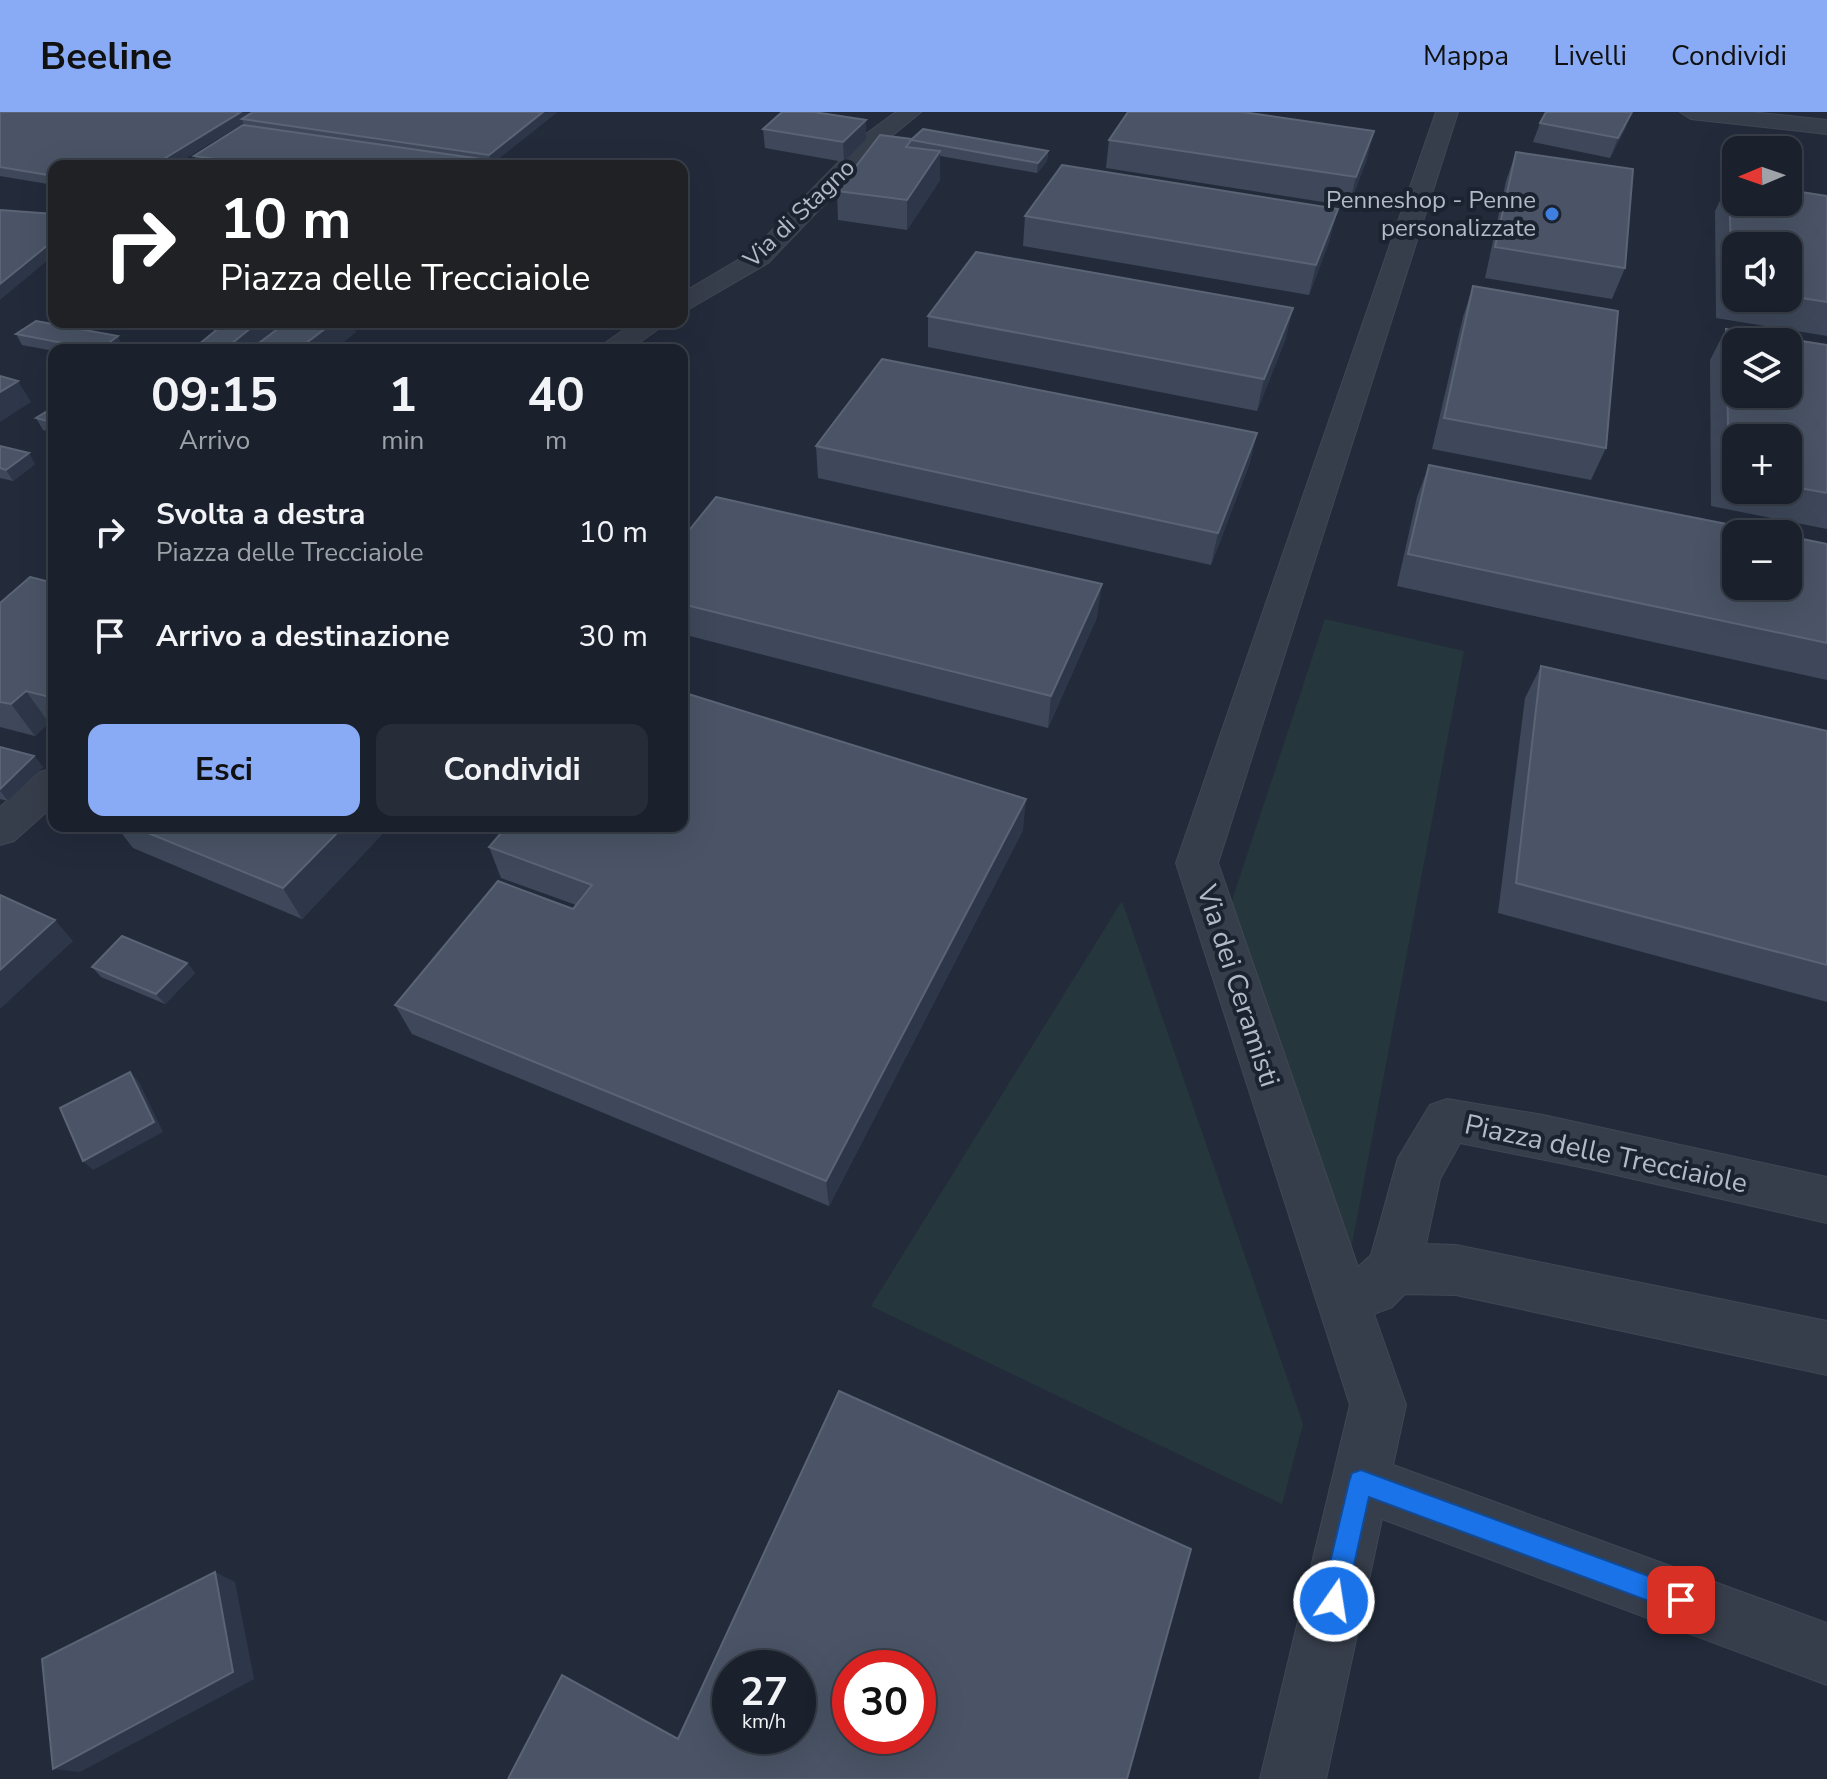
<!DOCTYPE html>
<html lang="it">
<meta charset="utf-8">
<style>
body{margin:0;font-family:"Nunito Sans",sans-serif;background:#272d38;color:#f1f3f6;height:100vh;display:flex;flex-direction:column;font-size:30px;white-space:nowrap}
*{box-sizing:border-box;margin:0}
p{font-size:26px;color:#9fa3a9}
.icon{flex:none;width:44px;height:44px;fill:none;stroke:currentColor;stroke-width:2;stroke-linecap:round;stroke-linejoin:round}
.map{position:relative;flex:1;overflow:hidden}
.details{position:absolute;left:48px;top:232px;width:640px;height:488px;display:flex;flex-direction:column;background:#1a202c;border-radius:16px;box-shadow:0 8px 32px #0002,0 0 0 2px #383e48}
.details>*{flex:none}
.guide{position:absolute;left:48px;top:48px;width:640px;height:168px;border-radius:16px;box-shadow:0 8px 32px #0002,0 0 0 2px #383e48;background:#202124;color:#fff;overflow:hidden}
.needle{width:52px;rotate:268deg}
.controls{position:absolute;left:1722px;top:24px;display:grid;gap:16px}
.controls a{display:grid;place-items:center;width:80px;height:80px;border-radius:16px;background:#1a202c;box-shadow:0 8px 32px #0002,0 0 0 2px #383e48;font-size:40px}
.speed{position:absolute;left:712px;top:1538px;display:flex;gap:16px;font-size:40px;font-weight:700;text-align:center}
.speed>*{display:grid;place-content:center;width:104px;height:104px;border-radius:50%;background:#1a202c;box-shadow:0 8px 32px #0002,0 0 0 2px #383e48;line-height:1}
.speed small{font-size:20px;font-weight:400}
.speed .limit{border:12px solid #d22;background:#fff;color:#111}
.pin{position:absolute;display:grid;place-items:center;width:68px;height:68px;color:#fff;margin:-34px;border-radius:16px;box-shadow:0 4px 12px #0006}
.me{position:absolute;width:88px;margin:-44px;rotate:13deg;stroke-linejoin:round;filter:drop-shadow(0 0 6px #0008)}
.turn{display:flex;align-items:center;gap:28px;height:168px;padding:0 40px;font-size:36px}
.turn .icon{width:104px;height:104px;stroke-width:2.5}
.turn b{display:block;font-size:56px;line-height:68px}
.eta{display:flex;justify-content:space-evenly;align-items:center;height:136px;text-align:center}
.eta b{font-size:48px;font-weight:700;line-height:56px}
.cta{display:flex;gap:16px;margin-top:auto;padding:16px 40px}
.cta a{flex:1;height:92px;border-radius:16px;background:#89abf5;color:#111;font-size:32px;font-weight:700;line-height:92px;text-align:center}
.cta a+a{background:#272d38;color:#f1f3f6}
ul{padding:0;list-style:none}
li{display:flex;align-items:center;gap:24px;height:104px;padding:0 40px}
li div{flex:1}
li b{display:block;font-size:30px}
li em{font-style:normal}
header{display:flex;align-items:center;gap:48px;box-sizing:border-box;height:112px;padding:0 40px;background:#89abf5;color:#111}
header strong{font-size:38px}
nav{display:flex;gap:44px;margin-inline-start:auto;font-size:28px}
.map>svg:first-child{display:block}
.green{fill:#25373c}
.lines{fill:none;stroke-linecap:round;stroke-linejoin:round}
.minor-casing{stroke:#404754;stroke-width:2}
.minor{fill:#373e4b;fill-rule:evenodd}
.wall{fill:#3e485a;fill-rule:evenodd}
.shaded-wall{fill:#2e3749}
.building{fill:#4a5466;stroke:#5a6475;stroke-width:2;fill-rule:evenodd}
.route{fill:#1a73e8;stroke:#114b97;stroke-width:2}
.shop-dot{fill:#3f7fe0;stroke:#1c2330;stroke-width:3}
.labels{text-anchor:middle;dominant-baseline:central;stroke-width:8;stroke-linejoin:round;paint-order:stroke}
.far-poi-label{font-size:24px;fill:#b2b9c7;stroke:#1c2330;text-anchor:end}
.far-street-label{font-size:24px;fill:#b2b9c7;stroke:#1c2330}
.street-label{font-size:28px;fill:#b2b9c7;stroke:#1c2330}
</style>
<header>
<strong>Beeline</strong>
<nav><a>Mappa</a><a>Livelli</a><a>Condividi</a></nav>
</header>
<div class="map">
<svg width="1827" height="1667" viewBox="0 0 1827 1667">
<rect width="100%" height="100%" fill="#232b3b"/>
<path class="green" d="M1325 507 1464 539 1345 1169 1225 810Z
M1122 789 1303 1312 1282 1392 871 1194Z"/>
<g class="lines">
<defs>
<path id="minor" d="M896 0H921L882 32 768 151 682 201V181L750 141 866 22Z
M1436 0H1458L1218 751 1358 1155 1371 1143 1398 1046 1430 993 1447 987 1543 1003 1827 1065V1111L1590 1057 1460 1031 1440 1067 1426 1132 1456 1133 1827 1209V1263L1456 1183 1405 1182 1392 1195 1374 1202 1406 1293 1393 1353 1827 1511V1573L1382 1407 1326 1667H1260L1350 1293 1176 751Z
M1680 0H1751L1827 8V22L1691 7Z
M635 210H668L629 238H595Z
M54 656V693L14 729 0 733V695L40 660Z"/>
</defs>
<use href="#minor" class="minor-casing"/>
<use href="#minor" class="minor"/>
</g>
<path class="wall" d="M0 0H557L489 54H174L197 50 194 44 244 13 243 11 173 54H54V73L0 64Z
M1540 11 1626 15 1610 46 1533 30Z
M763 17 866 28 844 50 765 36Z
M912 27 1048 39 1047 49 1037 61 940 44V68L907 118 838 108 837 79Z
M1109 28 1367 47 1349 94 1106 56Z
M1516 40 1625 156 1612 187 1485 166 1506 69Z
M1729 70 1827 84V224L1716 206 1715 99ZM1736 134H1788V186H1736Z
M1025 104 1330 127 1309 183 1023 134Z
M1473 174 1606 336 1591 368 1432 337 1463 205Z
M928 204 1286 226 1257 299 928 235Z
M1726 217 1827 233V417L1711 394 1710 248ZM1736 326H1788V378H1736Z
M356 220 333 238H262L261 236 192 238Z
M16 222 123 235 119 238H54V239L22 233Z
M54 295V321L43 318 36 306Z
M1257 321 1249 353 1211 453 818 366 816 334Z
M0 334 35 352 13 369 0 366Z
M1429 353 1827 432V568L1397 474 1417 385Z
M682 427 1097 505 1048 616 682 522Z
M54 471V612L49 611 35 624 0 615V491Z
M1541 554 1827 619V890L1498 801 1525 586Z
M0 635 34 644 43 655 8 689 0 687Z
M116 714H388L389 715 302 807 133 736Z
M1023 718 829 1094 412 922 395 893 573 797 576 793 501 766 489 735Z
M187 851 195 861 165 892 101 865 92 855Z"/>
<path class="shaded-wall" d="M241 0H261L242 7 243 11 173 54H152Z
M543 0H557L491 53 489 43Z
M1632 0 1626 15 1610 46 1618 26Z
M866 8V28L844 50 843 30Z
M1374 19 1367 47 1349 94 1356 65Z
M940 39V68L907 118V88Z
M1048 39 1047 49 1037 61 1038 51Z
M488 48 489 54H481Z
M1338 97 1330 127 1309 183 1316 153Z
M54 128V143L0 188V172Z
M1293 196 1286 226 1257 299 1264 267Z
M258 210H291L259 231 261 236 259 238H224Z
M334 210H353L356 220 333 238H297Z
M118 224 123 235 119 238H99Z
M18 269 31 290 0 310V280Z
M1257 321 1249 353 1211 453 1218 421Z
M29 341 35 352 13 369 6 358Z
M1102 472 1097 505 1048 616 1051 584Z
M26 579 49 611 35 624 11 592Z
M34 644 43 655 8 689 0 679V677Z
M1026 687 1023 718 829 1094 826 1069Z
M344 714H388L389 715 302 807 283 776Z
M55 808 73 829 0 897V858Z
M187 851 195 861 165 892 156 882Z
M130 960 139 970 163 1020 93 1058 83 1049Z
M215 1460 235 1470 254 1567 80 1660 53 1657Z"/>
<path class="building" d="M0 0H241L152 54H54V64L0 55Z
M253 0H543L489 43 242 7Z
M782 0H814L866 8 843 30 763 17Z
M1128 0H1243L1374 19 1356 65 1109 28Z
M1546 0H1632L1618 26 1540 11Z
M243 13 488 48 481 54H263L194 44Z
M923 17 1048 39 1038 51 911 28Z
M880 23 912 27 906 35 940 39 907 88 837 79Z
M1516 40 1633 57 1625 156 1495 135Z
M183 48 223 54H174Z
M1062 53 1338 97 1316 153 1025 104Z
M1729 70 1736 71V90H1788V78L1827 84V190L1788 184V134H1736V176L1732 175Z
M0 98 54 102V128L0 172Z
M976 140 1293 196 1264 267 928 204Z
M1473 174 1618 199 1606 336 1444 306Z
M36 209 118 224 99 238 16 222Z
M226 210H258L224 238H192Z
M287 210H334L297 238H292L259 231Z
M1726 217 1827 233V381L1788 374V326H1736V364L1729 362ZM1736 230H1788V282H1736Z
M882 247 1257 321 1218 421 816 334Z
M0 264 18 269 0 280Z
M54 295V311L36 306Z
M0 334 29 341 6 358 0 356Z
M1429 353 1777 422H1736V474H1788V424L1827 432V531L1408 442Z
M716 385 1102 472 1051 584 682 492V427Z
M30 465 54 471V586L26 579 11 592 0 590V491Z
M1541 554 1827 619V853L1516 771Z
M682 580 1026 687 826 1069 395 893 498 769 573 797 592 773 489 735 507 714H682Z
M0 635 34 644 0 677Z
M131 714H344L283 776Z
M0 783 55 808 0 858Z
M122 824 187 851 156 882 92 855Z
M130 960 154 1010 83 1049 60 996Z
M839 1279 1191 1437 1127 1667H508L562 1563 678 1627ZM730 1556H798V1624H730ZM850 1556H918V1624H850Z
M215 1460 233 1560 53 1657 42 1547Z"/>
<path class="route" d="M1361 1358 1681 1476 1690 1479 1694 1488 1690 1497 1681 1501 1369 1385 1346 1489 1343 1498 1334 1501 1325 1498 1321 1489 1349 1370 1352 1361Z"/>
<circle class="shop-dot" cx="1552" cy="102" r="8"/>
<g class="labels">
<g class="far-poi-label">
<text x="1536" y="88">Penneshop - Penne<tspan x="1536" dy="28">personalizzate</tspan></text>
</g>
<g class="far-street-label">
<text transform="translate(799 101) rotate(-44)">Via di Stagno</text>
</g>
<g class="street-label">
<text transform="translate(1238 874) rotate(72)">Via dei Ceramisti</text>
<text transform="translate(1606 1042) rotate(12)">Piazza delle Trecciaiole</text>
</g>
</g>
</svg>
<div class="controls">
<a><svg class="needle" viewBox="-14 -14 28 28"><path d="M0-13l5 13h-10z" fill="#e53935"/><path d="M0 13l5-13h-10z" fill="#9fa3a9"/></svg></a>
<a><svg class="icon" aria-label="sound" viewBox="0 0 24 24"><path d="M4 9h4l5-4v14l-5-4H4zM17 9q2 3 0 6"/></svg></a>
<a><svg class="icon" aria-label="layers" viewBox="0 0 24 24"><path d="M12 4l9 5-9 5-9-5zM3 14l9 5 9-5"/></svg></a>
<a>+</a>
<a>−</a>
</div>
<div class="speed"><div>27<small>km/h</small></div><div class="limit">30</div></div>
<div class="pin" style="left:1681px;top:1488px;background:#d93025"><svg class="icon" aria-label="arrive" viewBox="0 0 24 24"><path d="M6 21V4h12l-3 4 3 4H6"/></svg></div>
<svg class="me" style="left:1334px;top:1489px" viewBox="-20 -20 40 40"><circle r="17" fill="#1a73e8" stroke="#fff" stroke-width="3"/><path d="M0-11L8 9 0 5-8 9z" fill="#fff"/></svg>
<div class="guide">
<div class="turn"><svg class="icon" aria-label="right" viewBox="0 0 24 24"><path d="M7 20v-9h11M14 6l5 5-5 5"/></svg><div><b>10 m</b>Piazza delle Trecciaiole</div></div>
</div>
<section class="details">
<div class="eta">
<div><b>09:15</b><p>Arrivo</p></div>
<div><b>1</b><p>min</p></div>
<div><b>40</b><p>m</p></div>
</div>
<ul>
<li><svg class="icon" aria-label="right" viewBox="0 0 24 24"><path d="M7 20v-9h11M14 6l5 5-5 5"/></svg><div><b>Svolta a destra</b><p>Piazza delle Trecciaiole</p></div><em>10 m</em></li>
<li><svg class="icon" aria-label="arrive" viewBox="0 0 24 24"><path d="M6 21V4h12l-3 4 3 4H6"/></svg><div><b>Arrivo a destinazione</b></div><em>30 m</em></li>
</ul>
<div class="cta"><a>Esci</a><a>Condividi</a></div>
</section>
</div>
